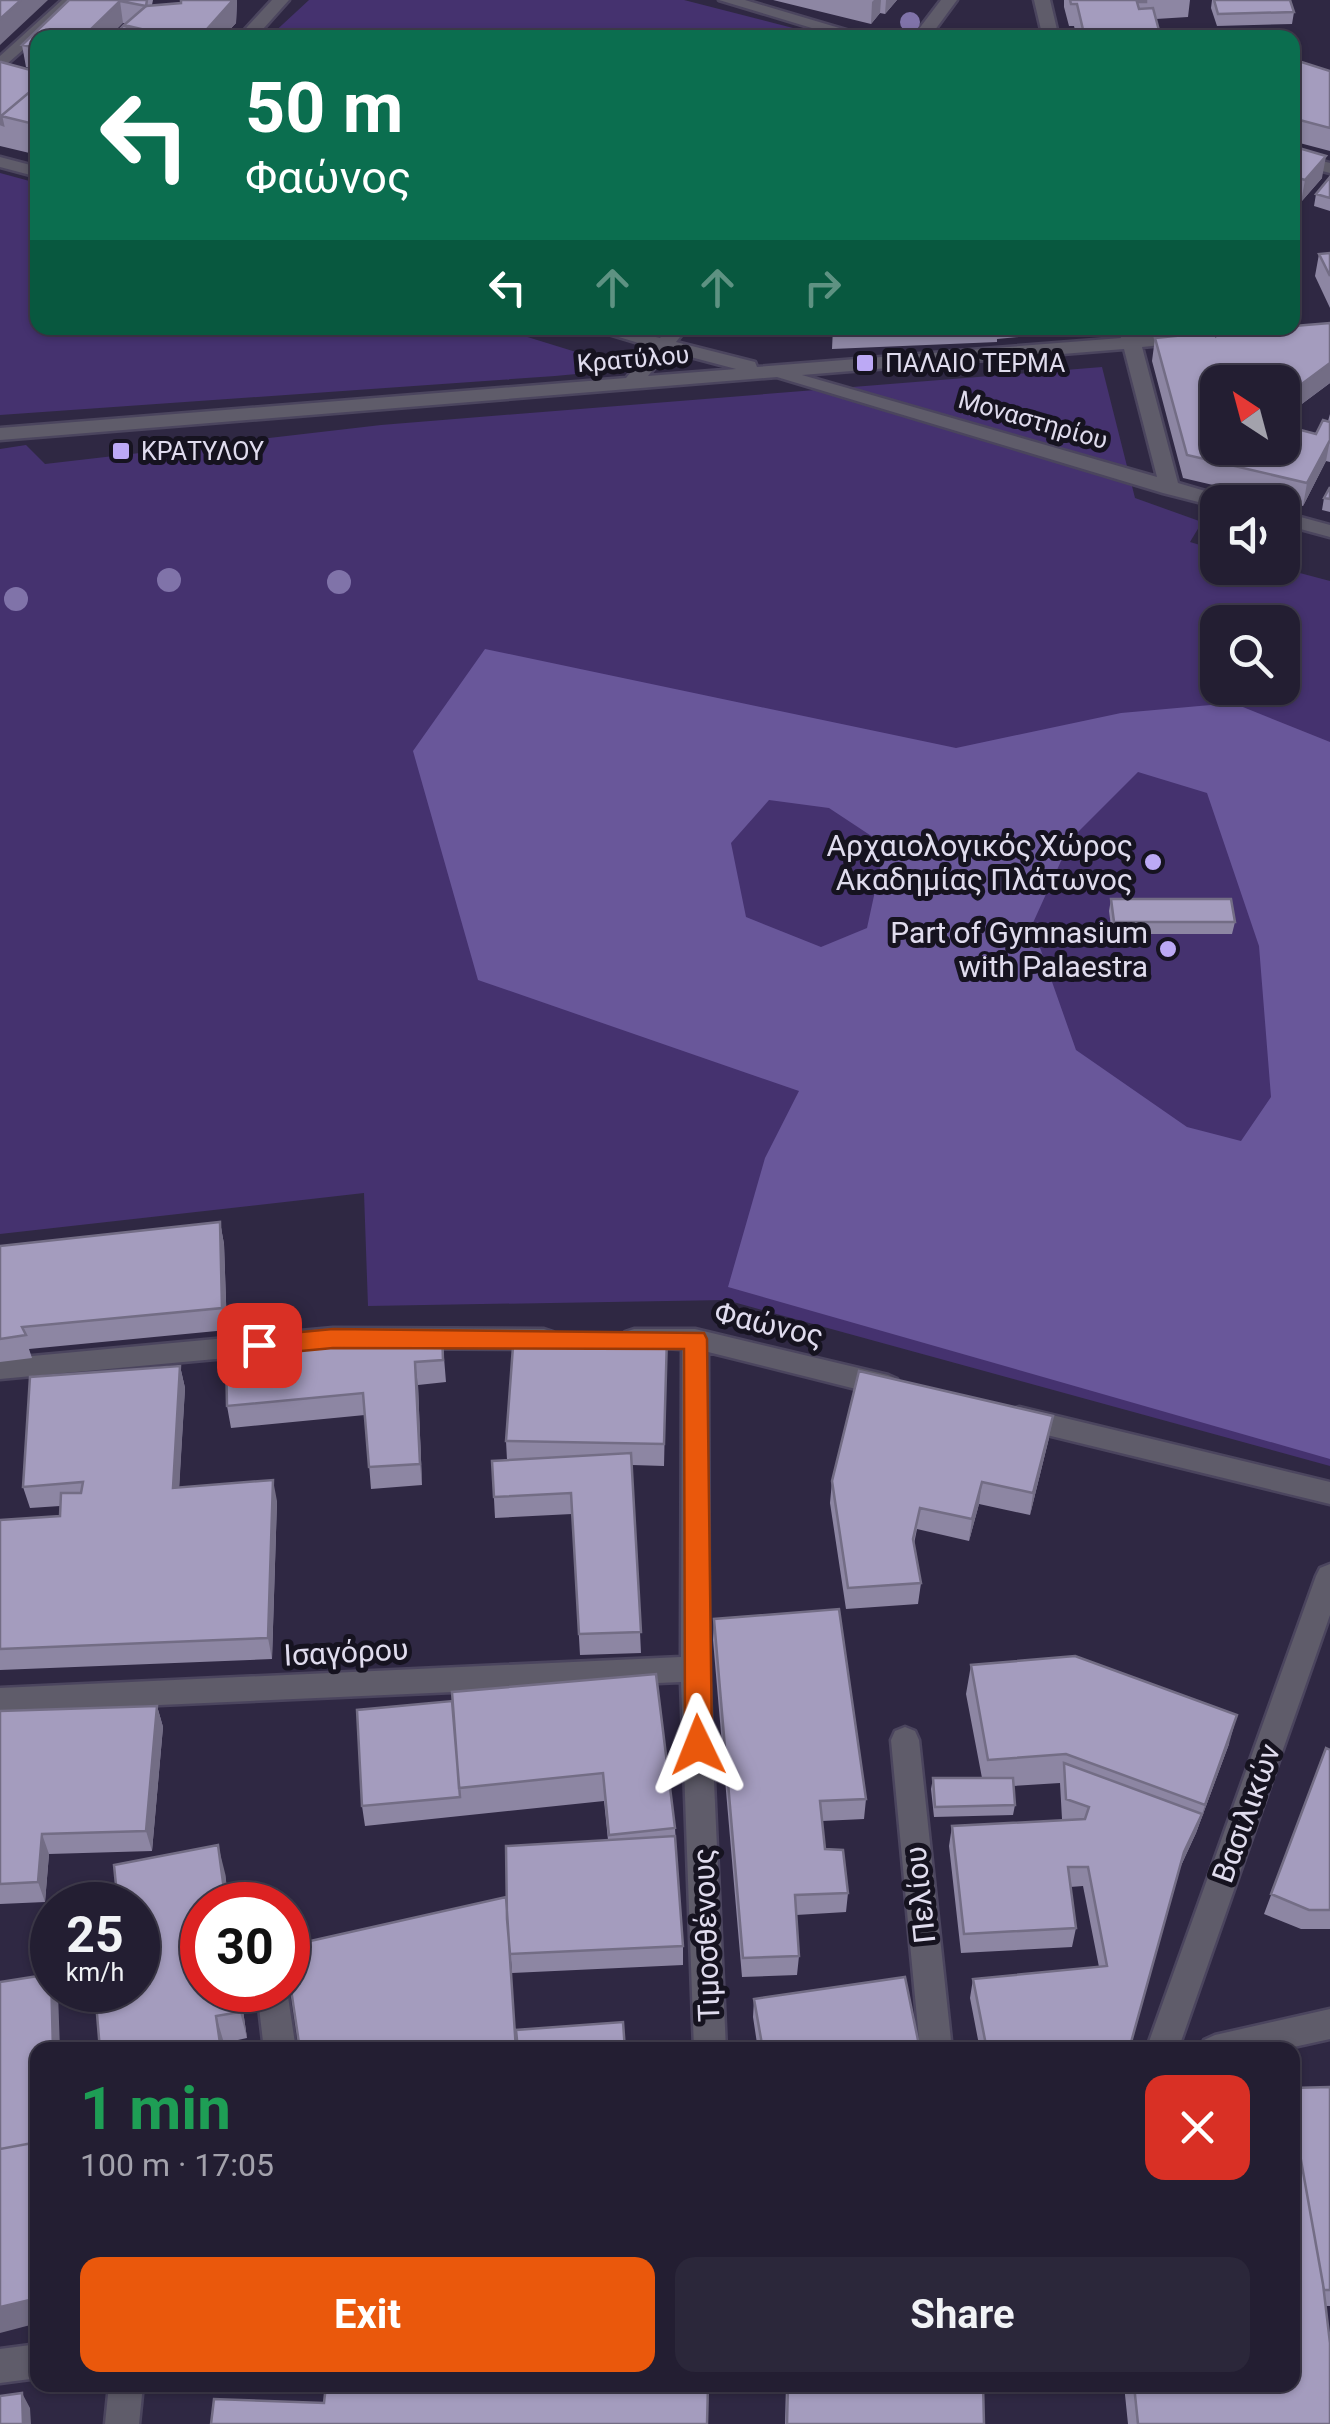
<!DOCTYPE html>
<meta charset="utf-8">
<style>
body{margin:0;font-family:Roboto,sans-serif;background:#2b273a;color:#f1f3f6;height:100vh;display:flex;flex-direction:column;font-size:38px;white-space:nowrap}
*{box-sizing:border-box;margin:0}
p{font-size:32px;color:#a3a2ac}
.icon{flex:none;width:55px;height:55px;fill:none;stroke:currentColor;stroke-width:2;stroke-linecap:round;stroke-linejoin:round}
.map{position:relative;flex:1;overflow:hidden}
.drawer{position:absolute;left:30px;top:2042px;width:1270px;height:350px;display:flex;flex-direction:column;background:#231e32;border-radius:20px;box-shadow:0 2px 8px #0004,0 0 0 2px #403c4d}
.drawer>*{flex:none}
.hud{position:absolute;left:30px;top:30px;width:1270px;height:305px;border-radius:20px;box-shadow:0 2px 8px #0004,0 0 0 2px #403c4d;background:#0b6e4f;color:#fff;overflow:hidden}
.needle{width:65px;rotate:324deg}
.tools{position:absolute;left:1200px;top:365px;display:grid;gap:20px}
.tools a{display:grid;place-items:center;width:100px;height:100px;border-radius:20px;background:#231e32;box-shadow:0 2px 8px #0004,0 0 0 2px #403c4d;font-size:50px}
.speed{position:absolute;left:30px;top:1882px;display:flex;gap:20px;font-size:50px;font-weight:700;text-align:center}
.speed>*{display:grid;place-content:center;width:130px;height:130px;border-radius:50%;background:#231e32;box-shadow:0 2px 8px #0004,0 0 0 2px #403c4d;line-height:1}
.speed small{font-size:25px;font-weight:400}
.speed .limit{border:15px solid #d22;background:#fff;color:#111}
.pin{position:absolute;display:grid;place-items:center;width:85px;height:85px;color:#fff;margin:-42px;border-radius:20px;box-shadow:0 5px 15px #0006}
.me{position:absolute;width:110px;margin:-55px;rotate:358deg;stroke-linejoin:round;filter:drop-shadow(0 0 8px #0008)}
.turn{display:flex;align-items:center;gap:35px;height:210px;padding:0 50px;font-size:45px}
.turn .icon{width:130px;height:130px;stroke-width:2.5}
.turn b{display:block;font-size:70px;line-height:85px}
.lanes{display:flex;align-items:center;height:95px;padding:0 50px;background:#0003;justify-content:center;gap:50px;direction:ltr}
.lanes .off{opacity:.35}
.round{display:grid;place-items:center;flex:none;width:105px;height:105px;border-radius:20px;background:#2b273a}
.summary{display:flex;align-items:center;justify-content:space-between;height:170px;padding:0 50px}
h1{font-size:60px;font-weight:700;line-height:75px;color:#1e9e55}
.primary-button{display:flex;gap:20px;margin-top:auto;padding:20px 50px}
.primary-button a{flex:1;height:115px;border-radius:20px;background:#ea580c;color:#fff;font-size:40px;font-weight:700;line-height:115px;text-align:center}
.primary-button a+a{background:#2b273a;color:#f1f3f6}
.map>svg:first-child{display:block}
.green{fill:#45326f;fill-rule:evenodd}
.forest{fill:#69579a;fill-rule:evenodd}
.lines{fill:none;stroke-linecap:round;stroke-linejoin:round}
.minor-casing{stroke:#4b455e;stroke-width:5}
.minor{fill:#5f5c6a;fill-rule:evenodd}
.tree{fill:#8073a9}
.wall{fill:#8d86a3}
.shaded-wall{fill:#736d85}
.building{fill:#a49cbe;stroke:#736d85;stroke-width:2.5}
.route{fill:#ea580c;stroke:#983908;stroke-width:2.5}
.poi-dot{fill:#bca9f5;stroke:#161320;stroke-width:4}
.labels{text-anchor:middle;dominant-baseline:central;stroke-width:10;stroke-linejoin:round;paint-order:stroke}
.far-street-label{font-size:25px;fill:#e0dcee;stroke:#161320}
.far-poi-label{font-size:25px;fill:#e0dcee;stroke:#161320;text-anchor:start}
.poi-label{font-size:30px;fill:#e0dcee;stroke:#161320;text-anchor:end}
.street-label{font-size:30px;fill:#e0dcee;stroke:#161320}
</style>
<div class="map">
<svg width="1330" height="2424" viewBox="0 0 1330 2424">
<rect width="100%" height="100%" fill="#2f2843"/>
<path class="green" d="M309 0H684L828 37H269Z
M0 173 37 183 38 328H498L602 360 598 372 555 376 0 415Z
M1102 367 1135 498 1202 522 1190 542 1217 550 1218 568H1281L1330 581V1466L726 1300 368 1306 364 1193 0 1234V449L26 445 45 464 381 425ZM1218 622H1282V688H1218Z"/>
<path class="forest" d="M485 649 956 748 1121 713 1233 703 1330 742V1459L728 1287 765 1158 799 1091 478 980 413 751ZM1138 772 1207 793 1259 946 1271 1097 1241 1141 1187 1127 1076 1050 1032 925 1071 839ZM769 800 829 808 885 845 867 928 821 947 746 917 731 843Z"/>
<g class="lines">
<defs>
<path id="minor" d="M62 0H80L0 70V56Z
M272 0H289L255 38H237Z
M719 0H745L873 38H845Z
M941 0H957L929 38H912Z
M1034 0H1050L1059 38H1043Z
M1292 153 1330 163V173L1292 163Z
M0 157 38 167V177L0 167Z
M589 328H618L660 338 669 328H687L676 342 755 362 757 367 1121 338 1119 328H1137L1139 336 1192 334V342L1142 347 1178 483 1229 498 1232 502H1218V507L1163 493 777 377 0 440V428L626 378 652 347ZM1124 349 1157 477 802 375ZM668 351 736 369 648 376Z
M1282 512 1330 525V537L1282 524Z
M333 1328 544 1329 553 1332 557 1339 553 1346 544 1349 333 1348 0 1379V1359Z
M634 1329H695L888 1375 897 1379 901 1386 897 1393 888 1397 708 1352 709 1669 726 2050H694L681 1682 0 1712V1688L681 1657 682 1349 625 1346 621 1339 625 1332Z
M1019 1407 1330 1482V1504L1010 1426 1006 1418 1010 1410Z
M1330 1564V1615L1178 2050H1146L1316 1576 1320 1568Z
M905 1727 915 1731 919 1740 952 2050H920L891 1740 895 1731Z
M257 1990H287L296 2050H264Z
M1330 2009V2039L1280 2050H1199L1204 2040 1215 2035Z
M38 2344V2378L0 2383V2349Z
M109 2385H143L139 2424H105Z"/>
</defs>
<use href="#minor" class="minor-casing"/>
<use href="#minor" class="minor"/>
</g>
<g class="tree">
<circle cx="910" cy="22" r="10"/>
<circle cx="169" cy="580" r="12"/>
<circle cx="339" cy="582" r="12"/>
<circle cx="16" cy="599" r="12"/>
</g>
<path class="wall" d="M69 0H153L152 5 181 3V0H237L236 23 222 38H111L126 23H123L38 38V70L26 67 22 45Z
M773 0H897L885 14 880 13 871 24Z
M1064 0H1190L1188 17 1156 19 1161 38H1077L1074 26H1069L1064 7Z
M1212 0H1290L1294 12 1292 24 1217 26 1211 8Z
M1292 59 1330 71V151L1292 141Z
M0 63 38 72V155L0 146Z
M1292 146 1322 178 1301 202 1292 200Z
M1330 177V211L1314 206 1316 194Z
M1330 253V308L1315 276 1319 254Z
M1330 323V383L1291 412 1282 414V382H1218V448L1316 434 1328 421 1330 414V462L1326 461 1303 506 1183 478 1152 361 1155 338 1216 336Z
M833 328H1091V330L997 339V342L832 349Z
M1145 328H1202L1147 333Z
M1330 487V512L1322 510 1324 498Z
M1111 899 1235 922 1232 934H1112L1109 911Z
M220 1222 224 1244 227 1330 29 1349 32 1358 0 1362V1246Z
M442 1333 446 1382 418 1385 422 1485 371 1489 365 1415 231 1428 227 1406Z
M667 1336 664 1466 632 1465 641 1653 580 1655 572 1514 495 1518 492 1461 507 1460 506 1441Z
M180 1366 185 1388 179 1487 277 1501 272 1659 0 1670V1520L60 1516V1506L30 1508 23 1487Z
M1049 1438 1030 1515 979 1504 969 1541 917 1529 914 1544 921 1583 918 1604 846 1609 830 1503 832 1481Z
M714 1619 866 1799 864 1819 822 1821 825 1849 848 1893 846 1912 796 1915 799 1956 797 1975 742 1977 713 1640Z
M971 1665 1229 1744 1196 1833 1179 1870 1129 2050H980L970 1998 973 1979 1099 1967 1083 1886 1070 1887 1076 1928 1072 1947 961 1953 949 1846 952 1826 1065 1820 1062 1819 1060 1783 1013 1786 1015 1805 1013 1815 934 1817 931 1789 933 1778H982L966 1694Z
M656 1674 675 1828 683 1946V1965L512 1973 506 1897 608 1840 604 1801 365 1826 362 1806 452 1701Z
M157 1706 163 1727 152 1851 49 1854 45 1902 0 1904V1711Z
M1326 1748 1330 1750V1929H1301L1264 1914Z
M225 1873 229 1905H202V1990H240L247 2038 224 2043 100 2050Z
M754 1999 920 2050H758L753 2017Z
M1330 2087V2306H1326L1330 2424H1128L1124 2385H1292V2088Z
M786 2385H983L984 2424H785Z"/>
<path class="shaded-wall" d="M21 0H48L0 45V19Z
M233 0H237L236 23 222 38H199Z
M874 0H881L880 13 871 24 872 2Z
M886 0H897L885 14Z
M120 1 123 23 108 38H82Z
M1326 156 1322 178 1301 202 1305 180Z
M1330 363V383L1291 412 1282 414V392Z
M1330 440 1326 461 1303 506 1307 483Z
M220 1222 224 1244 227 1330 222 1308Z
M415 1362 418 1385 422 1485 420 1464Z
M180 1366 185 1388 178 1509 173 1488Z
M1053 1416 1049 1438 1030 1515 1033 1493Z
M273 1480 277 1501 272 1659 268 1638Z
M982 1482 979 1504 969 1541 972 1519Z
M157 1706 163 1727 152 1851 146 1831Z
M1237 1715 1229 1744 1196 1833 1178 1872 1184 1852 1202 1814Z
M42 1834 49 1854 45 1902 38 1882Z
M218 1845 225 1873 229 1905H226Z
M51 1974 52 1990H57L58 1993 60 2050H53Z
M237 1990H240L247 2038 240 2012Z
M216 2016 224 2043 225 2050H221Z
M38 2298V2323L0 2333V2307Z
M22 2393 30 2408 31 2424H23Z"/>
<path class="building" d="M0 0H21L0 19Z
M69 0H147L146 6 120 1 82 38H38V48L22 45Z
M181 0H233L199 38H179L124 25 146 6 181 3Z
M1070 0H1146V2H1137L1139 9 1153 8 1161 38H1085L1077 4H1071Z
M1214 0H1290L1294 12 1218 14Z
M123 26 179 37 111 38Z
M1292 59 1330 71V128L1292 118Z
M1 62 38 72V85L1 116 3 125 0 124V63Z
M38 85V125L1 116Z
M1292 146 1326 156 1305 180 1292 176Z
M1330 177V198L1316 194Z
M1330 253V276L1319 254Z
M1330 323V363L1295 389 1282 392V382H1218V388L1209 389 1218 402V448H1282V425L1316 434 1323 420 1330 422V440L1307 483 1187 455 1155 338 1215 332 1216 336 1221 332Z
M1330 487V499L1324 498Z
M1111 899H1231L1235 922H1114Z
M220 1222 222 1308 22 1327 26 1335 0 1339V1246Z
M442 1333 443 1360 415 1362 420 1464 369 1467 363 1393 227 1406 226 1354Z
M514 1333 667 1336 664 1444 506 1441Z
M180 1366 173 1488 273 1480 268 1638 0 1649V1520L60 1516 61 1493H81L83 1482 23 1487 30 1377Z
M859 1371 1053 1416 1033 1493 982 1482 972 1519 920 1508 913 1539 921 1583 848 1588 832 1481Z
M631 1453 641 1632 579 1634 571 1493 494 1497 492 1461Z
M839 1609 866 1799 820 1801 825 1849 843 1850 848 1893 795 1895 799 1956 743 1958 714 1619Z
M1075 1656 1237 1715 1205 1805 1066 1754 988 1760 971 1665Z
M656 1674 675 1828 609 1835 603 1773 459 1788 452 1692Z
M452 1701 460 1797 362 1806 357 1710Z
M157 1706 146 1831 42 1834 38 1882 0 1884V1711Z
M1326 1748 1330 1750V1910H1309L1271 1894Z
M1064 1763 1202 1814 1184 1852 1130 2046 1090 2050H987L973 1979 1107 1966 1088 1867H1068L1076 1928 964 1934 952 1826 1085 1819 1089 1807 1066 1799Z
M933 1778H1013L1015 1805 935 1807Z
M675 1836 683 1946 510 1954 507 1919 506 1846Z
M218 1845 226 1905H202V1990H237L240 2012 216 2016 221 2050H100L95 1990H138V1905H118L114 1865Z
M506 1897 516 2050H300L288 1969V1946Z
M51 1974 53 2050H38V2142L0 2149V1982Z
M905 1977 920 2050H763L754 1999Z
M623 2022 625 2050H518L516 2030Z
M1330 2087V2290H1324L1299 2149 1295 2150 1292 2136V2088Z
M38 2142V2298L0 2307V2149Z
M1299 2149 1323 2284 1330 2343V2424H1138L1134 2385H1292V2150Z
M326 2385H708L707 2424H211L214 2399 324 2403Z
M788 2385H983L984 2424H787Z
M22 2393 23 2424H0V2396Z"/>
<path class="route" d="M333 1329 704 1333 707 1339 712 1745 708 1753 698 1757 689 1753 685 1745 684 1349 333 1348 259 1355 251 1352 247 1345 251 1339 259 1336Z"/>
<g class="poi-dot">
<rect x="855" y="353" width="20" height="20" rx="5"/>
<rect x="111" y="441" width="20" height="20" rx="5"/>
<circle cx="1153" cy="862" r="10"/>
<circle cx="1168" cy="949" r="10"/>
</g>
<g class="labels">
<g class="far-street-label">
<text transform="translate(633 359) rotate(-5)">Κρατύλου</text>
<text transform="translate(1033 420) rotate(16)">Μοναστηρίου</text>
</g>
<g class="far-poi-label">
<text x="885" y="363">ΠΑΛΑΙΟ ΤΕΡΜΑ</text>
<text x="141" y="451">ΚΡΑΤΥΛΟΥ</text>
</g>
<g class="poi-label">
<text x="1133" y="845">Αρχαιολογικός Χώρος<tspan x="1133" dy="34">Ακαδημίας Πλάτωνος</tspan></text>
<text x="1148" y="932">Part of Gymnasium<tspan x="1148" dy="34">with Palaestra</tspan></text>
</g>
<g class="street-label">
<text transform="translate(769 1324) rotate(13)">Φαώνος</text>
<text transform="translate(346 1652) rotate(-3)">Ισαγόρου</text>
<text transform="translate(1246 1813) rotate(-70)">Βασιλικών</text>
<text transform="translate(920 1895) rotate(-96)">Πελίου</text>
<text transform="translate(706 1935) rotate(-92)">Τιμοσθένους</text>
</g>
</g>
</svg>
<div class="tools">
<a><svg class="needle" viewBox="-14 -14 28 28"><path d="M0-13l5 13h-10z" fill="#e53935"/><path d="M0 13l5-13h-10z" fill="#a3a2ac"/></svg></a>
<a><svg class="icon" aria-label="sound" viewBox="0 0 24 24"><path d="M4 9h4l5-4v14l-5-4H4zM17 9q2 3 0 6"/></svg></a>
<a><svg class="icon" aria-label="search" viewBox="0 0 24 24"><circle cx="10" cy="10" r="6"/><path d="M15 15l6 6"/></svg></a>
</div>
<div class="speed"><div>25<small>km/h</small></div><div class="limit">30</div></div>
<div class="pin" style="left:259px;top:1345px;background:#d93025"><svg class="icon" aria-label="arrive" viewBox="0 0 24 24"><path d="M6 21V4h12l-3 4 3 4H6"/></svg></div>
<svg class="me" style="left:698px;top:1745px" viewBox="-20 -20 40 40"><path d="M0-17L14 15 0 8-14 15z" fill="#ea580c" stroke="#fff" stroke-width="4"/></svg>
<div class="hud">
<div class="turn"><svg class="icon" aria-label="left" viewBox="0 0 24 24"><path d="M17 20v-9H6M10 6l-5 5 5 5"/></svg><div><b>50 m</b>Φαώνος</div></div>
<div class="lanes"><svg class="icon" aria-label="left" viewBox="0 0 24 24"><path d="M17 20v-9H6M10 6l-5 5 5 5"/></svg><svg class="icon off" aria-label="ahead" viewBox="0 0 24 24"><path d="M12 20V5M6 11l6-6 6 6"/></svg><svg class="icon off" aria-label="ahead" viewBox="0 0 24 24"><path d="M12 20V5M6 11l6-6 6 6"/></svg><svg class="icon off" aria-label="right" viewBox="0 0 24 24"><path d="M7 20v-9h11M14 6l5 5-5 5"/></svg></div>
</div>
<section class="drawer">
<div class="summary"><div><h1>1 min</h1><p>100 m · 17:05</p></div><a class="round" style="background:#d93025;color:#fff"><svg class="icon" aria-label="close" viewBox="0 0 24 24"><path d="M6 6l12 12M18 6L6 18"/></svg></a></div>
<div class="primary-button"><a>Exit</a><a>Share</a></div>
</section>
</div>
